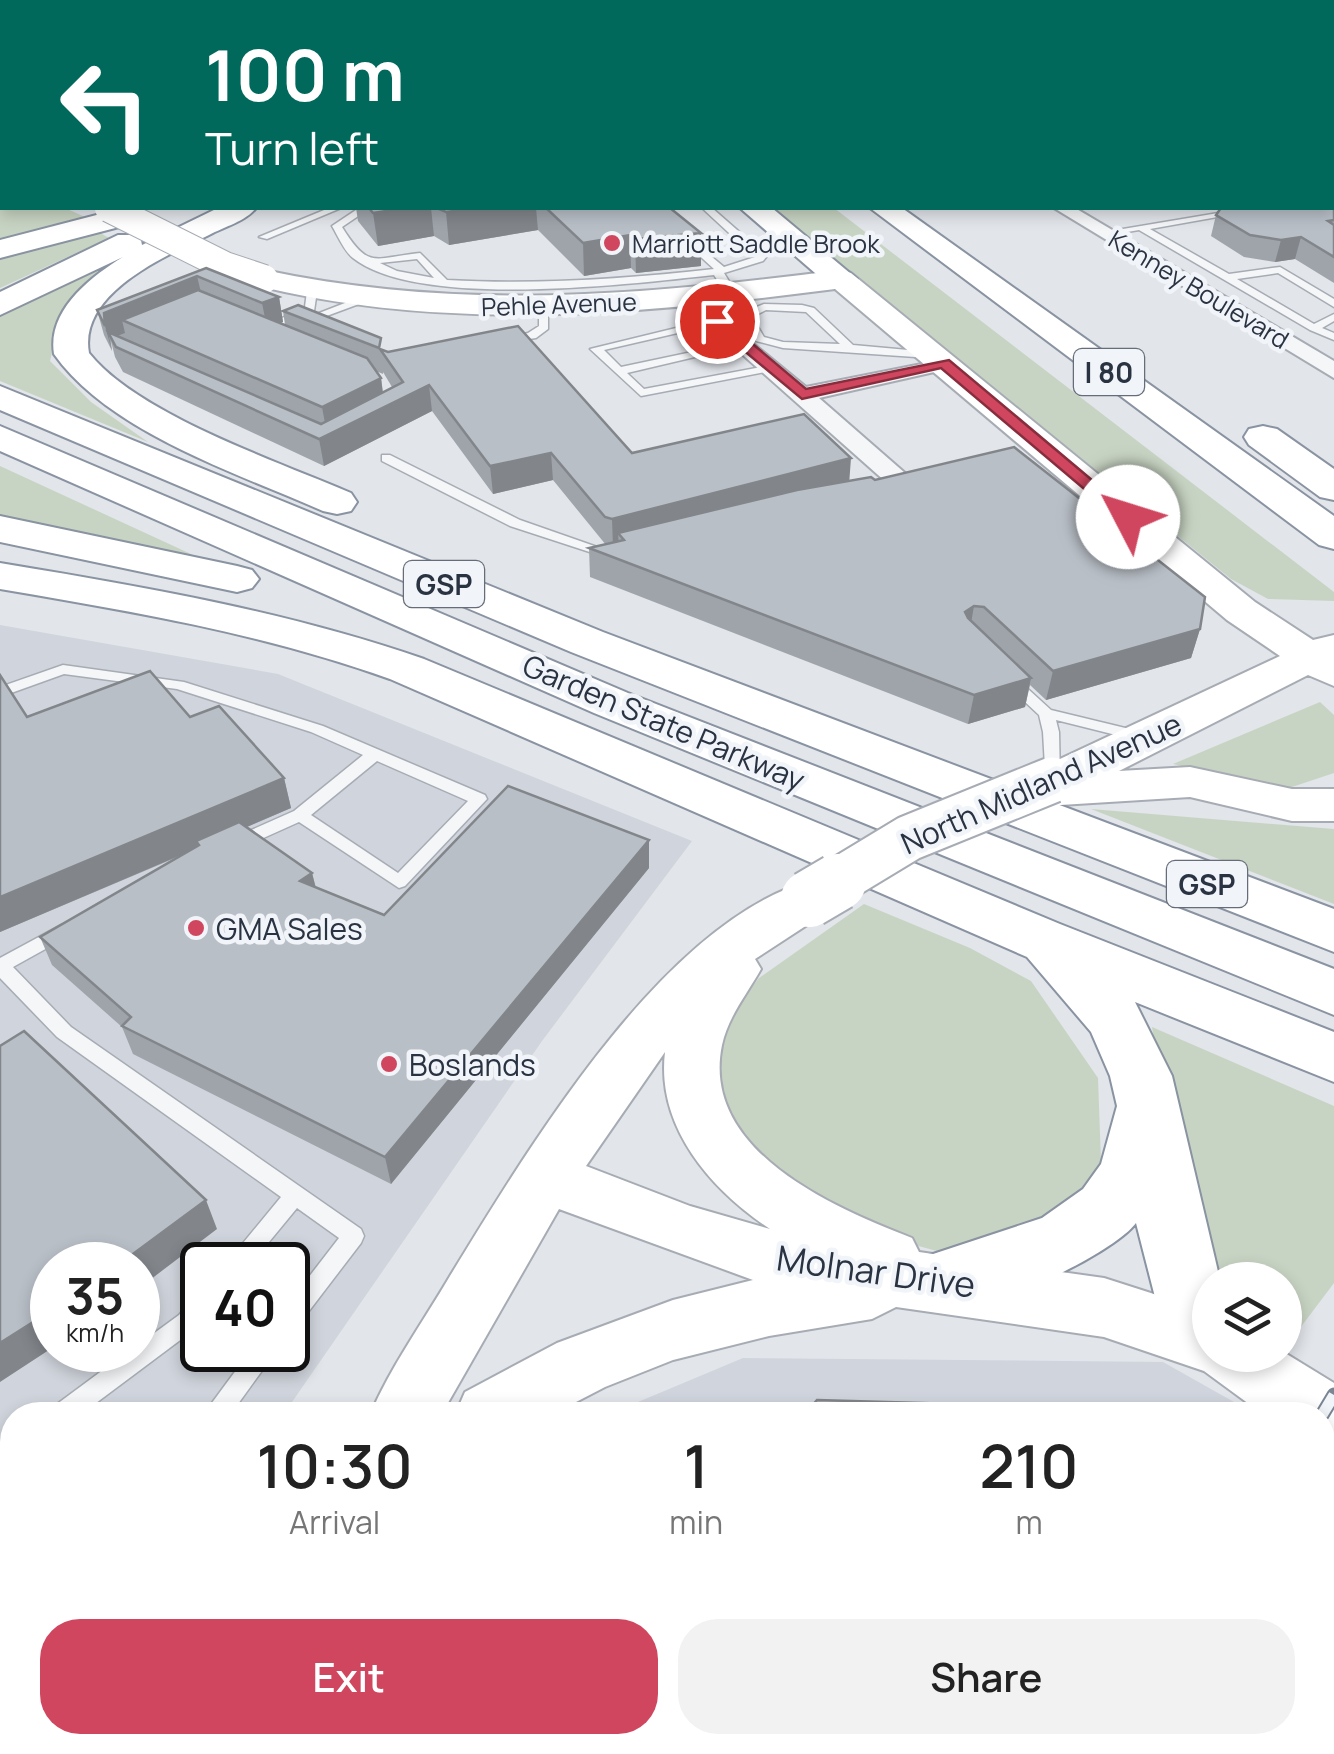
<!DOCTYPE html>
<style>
body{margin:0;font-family:Manrope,sans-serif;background:#f2f2f2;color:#222;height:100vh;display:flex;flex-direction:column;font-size:38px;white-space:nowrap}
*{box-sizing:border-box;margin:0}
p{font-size:32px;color:#767676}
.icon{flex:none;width:55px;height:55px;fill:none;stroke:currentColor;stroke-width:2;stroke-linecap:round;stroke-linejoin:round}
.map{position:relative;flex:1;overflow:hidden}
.side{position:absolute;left:0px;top:1402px;width:1335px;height:352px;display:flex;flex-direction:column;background:#fff;border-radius:40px 40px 0 0;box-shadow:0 5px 15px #0003}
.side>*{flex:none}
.banner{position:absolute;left:0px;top:0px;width:1335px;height:210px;box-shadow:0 5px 15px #0003;background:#00695c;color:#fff;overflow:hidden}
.controls{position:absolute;left:1192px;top:1262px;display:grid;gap:20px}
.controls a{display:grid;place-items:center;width:110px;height:110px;border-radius:50%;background:#fff;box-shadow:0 5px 15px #0003;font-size:50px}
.speed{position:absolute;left:30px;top:1242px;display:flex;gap:20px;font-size:50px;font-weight:700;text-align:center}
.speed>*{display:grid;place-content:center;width:130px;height:130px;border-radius:50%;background:#fff;box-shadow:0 5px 15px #0003;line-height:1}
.speed small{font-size:25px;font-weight:400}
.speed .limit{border:5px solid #111;border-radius:15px;background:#fff;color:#111}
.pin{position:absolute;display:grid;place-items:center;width:85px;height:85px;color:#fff;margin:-42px;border:5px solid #fff;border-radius:50%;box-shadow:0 2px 10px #0007}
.me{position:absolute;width:110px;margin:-55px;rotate:310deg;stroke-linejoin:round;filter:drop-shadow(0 0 8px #0008)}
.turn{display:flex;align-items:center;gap:35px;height:210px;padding:0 40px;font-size:45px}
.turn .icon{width:130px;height:130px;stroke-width:2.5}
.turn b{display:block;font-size:70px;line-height:85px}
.eta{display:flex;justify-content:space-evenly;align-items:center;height:170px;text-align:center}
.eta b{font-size:60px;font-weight:600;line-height:70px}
.primary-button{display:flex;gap:20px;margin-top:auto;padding:20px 40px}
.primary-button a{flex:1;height:115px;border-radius:40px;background:#d0465f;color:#fff;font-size:40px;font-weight:600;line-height:115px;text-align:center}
.primary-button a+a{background:#f2f2f2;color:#222}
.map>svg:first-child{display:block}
.built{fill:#d0d4dc;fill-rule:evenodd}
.green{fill:#c8d4c3}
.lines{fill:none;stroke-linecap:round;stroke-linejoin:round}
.lane-casing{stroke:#a7acb4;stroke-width:3}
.street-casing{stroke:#a7acb4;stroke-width:4}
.secondary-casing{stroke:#a7acb4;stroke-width:4}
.highway-casing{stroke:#8993a1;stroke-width:4}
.lane{fill:#f5f6f8;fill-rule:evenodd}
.street{fill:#f5f6f8;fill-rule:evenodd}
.secondary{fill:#fff;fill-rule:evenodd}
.highway{fill:#fff;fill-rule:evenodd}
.rail-far1-casing{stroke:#7b8594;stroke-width:5}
.rail-casing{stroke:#7b8594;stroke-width:15}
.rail-far1{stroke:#f1f4f8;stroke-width:4;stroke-dasharray:10;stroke-linecap:butt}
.rail{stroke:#f1f4f8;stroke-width:11;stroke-dasharray:32;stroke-linecap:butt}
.secondary-bridge-far2-casing{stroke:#a7acb4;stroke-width:30;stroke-linecap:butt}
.secondary-bridge-far1-casing{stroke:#a7acb4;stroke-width:49;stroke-linecap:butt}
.secondary-bridge-casing{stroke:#a7acb4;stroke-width:60;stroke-linecap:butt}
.highway-bridge-casing{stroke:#8993a1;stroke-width:25;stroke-linecap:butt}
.secondary-bridge-far2{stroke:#fff;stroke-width:28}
.secondary-bridge-far1{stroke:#fff;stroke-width:45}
.secondary-bridge{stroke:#fff;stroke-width:56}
.highway-bridge{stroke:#fff;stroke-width:24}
.wall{fill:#9fa4ab;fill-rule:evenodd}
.shaded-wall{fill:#82868b}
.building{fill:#b9bfc7;stroke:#82868b;stroke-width:2.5}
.route{fill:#d0465f;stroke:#872e3e;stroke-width:2.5}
.poi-dot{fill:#d0465f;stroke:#f1f4f8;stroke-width:4}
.labels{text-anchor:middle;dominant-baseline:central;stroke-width:9;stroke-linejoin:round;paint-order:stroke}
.far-poi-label{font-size:25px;fill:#2a3342;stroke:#f1f4f8;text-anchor:start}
.far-street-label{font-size:25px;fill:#2a3342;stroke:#f1f4f8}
.shield{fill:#f1f4f8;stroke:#666d79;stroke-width:2.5}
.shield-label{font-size:28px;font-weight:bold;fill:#2a3342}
.street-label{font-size:30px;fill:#2a3342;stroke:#f1f4f8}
.poi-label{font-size:30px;fill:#2a3342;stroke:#f1f4f8;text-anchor:start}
.near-street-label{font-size:35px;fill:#2a3342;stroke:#f1f4f8}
</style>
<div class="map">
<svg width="1334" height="1754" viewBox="0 0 1334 1754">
<rect width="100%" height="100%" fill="#e2e5ea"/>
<path class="built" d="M0 625 278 674 692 841 542 1041 283 1415H12V1742L29 1743 18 1754H0ZM52 1265H138V1350H52ZM202 1265H288V1350H202Z
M743 1358 1163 1362 1257 1415H607Z
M221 1742 1039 1743 1032 1754H209Z"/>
<path class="green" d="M0 177 2 208H65L85 217 0 240Z
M771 208H834L1334 592V601L1268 599 1231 579Z
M97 231 109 238 0 288V257Z
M125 247 133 254 60 320 50 361 91 402 148 442 0 381V316L55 280Z
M0 466 217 566 0 522Z
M1320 702 1334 715V773L1283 790 1173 764Z
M1091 809 1334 829V904Z
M864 904 970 948 1031 981 1098 1078 1101 1162 1061 1215 944 1253 831 1222 725 1129 705 1047 759 978Z
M1152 1027 1334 1106V1283L1285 1348V1280L1193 1283Z"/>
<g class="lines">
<defs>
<path id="lane" d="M0 92H2V96H0Z
M1332 96H1334V100H1332Z
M1332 132H1334V138H1332Z
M329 208H341L267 239 259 237Z
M359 208H370L342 227C369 270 373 258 420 253L447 280C537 285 625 279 714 269L679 237 677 235 682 232 724 267 755 257 702 208H712L767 256 763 261 724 273 747 311 764 304 802 305 814 308 853 345 930 352 936 355 930 358 783 348 756 341 714 275C630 284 419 310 353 258 344 251 338 236 332 226ZM417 259 434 278 397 271 380 263ZM766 310 806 312 840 344 783 342 764 337 752 317Z
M1248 208H1268L1150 229 1229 274 1280 267 1334 299V307L1278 273 1237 279 1314 324 1334 314V321L1322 328 1334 333V340L1310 330 1139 230 1104 236 1099 233Z
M312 288 317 291 314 311 265 334H257V330L305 307 307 291Z
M363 296 367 297V301L305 324 296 322Z
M539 306 548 308V329L536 338 503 343V339L528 333 539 326Z
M717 318 721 319V323L604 350 621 367 744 341 750 344 627 373 644 389 772 365 778 368 776 370 641 396 590 349Z
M382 455H390L520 520 620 555 618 558H608L510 526 382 461Z
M63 665 184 682 323 726 485 795 487 799 405 886 399 888 299 822 241 848H229L226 844 229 840 294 811 363 755 311 732 177 689 64 674 0 697V687ZM377 761 468 801 398 873 311 815Z
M1011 676 1016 678 1051 710 1146 733 1148 736 1140 741 1056 720 1059 732 1060 780 1058 784H1046L1043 732 1039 715 1006 684 1003 681 1006 678Z
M61 925 67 927 70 932 67 937 13 967 71 1027 361 1229 364 1236 361 1243 296 1328 288 1331V1304L339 1238 297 1208 250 1265H225L281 1197 57 1037 0 978V958Z
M202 1294V1320L195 1329 80 1415H49L53 1407 130 1350H138V1345L179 1315 194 1297Z
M251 1350H277L230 1415H203Z
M12 1439V1466L0 1472V1445Z
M341 1742H375L369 1754H336Z
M463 1742H496L490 1754H458Z"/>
<path id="street" d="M174 0H193L195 2H176Z
M402 0H416L418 2H404Z
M0 11H2V20H0Z
M1054 208H1075L1334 361V378Z
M688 290 806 387 952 358V368L819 398 913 480 917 485 913 490H895L681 300 678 296Z
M0 1584 12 1589V1662L0 1657Z
M47 1742H105L110 1754H52Z"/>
<path id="secondary" d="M264 270C461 312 643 295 841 270L851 273 1255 602 1313 640 1334 635V686L1308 675 1119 771 1190 767 1292 789H1334V821H1292L1190 797 1012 808 995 804 988 793 995 782 1038 776 1045 766 1280 656 1227 620 835 289C640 314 447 333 254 285L249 279Z
M809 881 827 886 834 899 827 912 755 959 761 969C747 994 728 1017 722 1045 700 1151 835 1208 912 1238L919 1252 1104 1278 1210 1312V1355L1285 1353 1334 1383V1455L1322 1450V1415H1264L1204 1371 1104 1337 896 1307 872 1319 769 1336 673 1360 605 1387 551 1415H455L465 1392 557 1343 673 1300 753 1280 559 1209 441 1415H370C391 1366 423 1322 450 1276 527 1151 661 924 809 881ZM665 1052C656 1128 712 1190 770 1229L690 1206 586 1166Z
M100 1742H186L181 1754H95Z"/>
<path id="highway" d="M592 0H615L617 2H594Z
M677 0H700L702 2H679Z
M0 147H2V163H0Z
M218 208H256C246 221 224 227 209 235 166 256 78 293 89 353 137 414 279 462 351 493L357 502 351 511 337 514 323 511C237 473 109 432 54 354 47 311 90 277 123 257L0 315V292L118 235H140L142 245Z
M740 208H772L857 279 841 289 830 286Z
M870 208H902L1334 516V549L1319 545Z
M112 211 123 214 127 220 123 226 0 258V240Z
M0 386 603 632 1334 909V952L571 652 0 410Z
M0 426 628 693 1334 969V1015L594 713 0 451Z
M1263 426 1277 429 1334 469V500L1320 497 1249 445 1244 437 1249 429Z
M0 516 237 566 252 570 259 579 252 588 237 592 0 542Z
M0 563C145 587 285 611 424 659L1060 924 1334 1032V1082L1135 1002 1172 1076 1220 1280H1210V1355H1237L1236 1358 1210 1368 1184 1358 1156 1301 1136 1223C1112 1255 981 1316 944 1310 936 1309 928 1305 921 1302L911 1280 921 1258 1042 1218 1083 1189 1101 1164 1117 1106 1110 1076 1091 1032 1027 957 390 679C261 633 135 612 0 589Z"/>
</defs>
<use href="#lane" class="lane-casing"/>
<use href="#street" class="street-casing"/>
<use href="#secondary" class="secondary-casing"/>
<use href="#highway" class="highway-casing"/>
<use href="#lane" class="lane"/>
<use href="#street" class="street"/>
<use href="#secondary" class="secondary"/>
<use href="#highway" class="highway"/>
<defs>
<path id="rail-far1" d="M1091 0 1098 2"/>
<path id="rail" d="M1322 1415 1334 1395
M1322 1475 1334 1456
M1112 1754 1119 1742
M1155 1754 1162 1742"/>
</defs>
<use href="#rail-far1" class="rail-far1-casing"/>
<use href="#rail" class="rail-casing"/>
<use href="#rail-far1" class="rail-far1"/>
<use href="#rail" class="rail"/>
<defs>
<path id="secondary-bridge-far2" d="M109 208 225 266 264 279"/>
<path id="secondary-bridge-far1" d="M833 884 909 838 1052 780"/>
<path id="secondary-bridge" d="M809 899 838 882"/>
<path id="highway-bridge" d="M644 2 649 0"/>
</defs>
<use href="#secondary-bridge-far2" class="secondary-bridge-far2-casing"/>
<use href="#secondary-bridge-far1" class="secondary-bridge-far1-casing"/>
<use href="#secondary-bridge" class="secondary-bridge-casing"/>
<use href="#highway-bridge" class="highway-bridge-casing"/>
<use href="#secondary-bridge-far2" class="secondary-bridge-far2"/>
<use href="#secondary-bridge-far1" class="secondary-bridge-far1"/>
<use href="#secondary-bridge" class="secondary-bridge"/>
<use href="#highway-bridge" class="highway-bridge"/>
</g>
<path class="wall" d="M1334 195V283L1295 259 1275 262 1244 257 1211 236 1216 215 1220 209 1213 210 1209 208H1332Z
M356 208H670L701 233V266L636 273 631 268 584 276 538 230 449 245 434 236 378 246 358 221Z
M206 268 279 297 283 322 280 323 285 325 283 311 383 350 632 453 849 481 875 480 1200 629 1191 658 1046 700 1030 685 1025 707 968 724 590 577 589 548 606 545 553 480 493 494 432 411 324 466 123 372 115 357 111 341 112 351 104 335 97 310ZM376 371 383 374V372L392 387 383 392 381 378Z
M0 675 27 717H190L284 778 291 808 247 827 312 873 316 888 384 915 649 868 391 1184 133 1054 122 1027 52 965 40 937 180 856 0 932Z"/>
<path class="shaded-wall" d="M406 208H431L434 236 378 246 373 213Z
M477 208H536L538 230 449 245 446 212Z
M701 233V266L636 273 635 239Z
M630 235 631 268 584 276 583 243Z
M1301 237 1295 259 1275 262 1281 240Z
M197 276 203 301 122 320 125 333 112 338 108 332 112 351 105 326 104 313Z
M279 297 283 322 267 328 262 303Z
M381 378 384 405 327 434 322 407Z
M429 385 432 411 324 466 319 439Z
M551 453 553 480 493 494 490 466Z
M851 458 849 485 624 540 618 533 619 546 613 547 612 519Z
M974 606 969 635 965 612Z
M1200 629 1191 658 1046 700 1053 671Z
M1031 678 1025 707 968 724 974 695Z
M284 778 291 808 0 932V897Z
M649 840V868L391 1184 385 1157Z
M312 873 319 901 300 881Z
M206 1200 217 1229 138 1289V1265H118Z
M52 1310V1348L0 1382V1343Z
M943 1742H949L941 1754H935Z"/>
<path class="building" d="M1334 9V55H1332V10Z
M1332 194 1334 195V220L1328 221 1334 225V257L1301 237 1281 240 1250 235 1216 215 1221 208H1332Z
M369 208H406L373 213Z
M437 208H477L446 212Z
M546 208H670L701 233 635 239 630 235 583 243Z
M206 268 279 297 262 303 197 276 104 313 105 326 97 310Z
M198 290 367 358 381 378 322 407 122 320Z
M298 305 381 338 379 348 283 311Z
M518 326 632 453 804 414 851 458 612 519 605 517 551 453 490 466 429 385 319 439 116 347 108 332 321 424 403 382 380 349 388 352Z
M1014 447 1205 597 1200 629 1053 671 984 607 974 606 965 612 968 618 1031 678 974 695 589 548 624 540 618 533 797 490 871 477 875 480Z
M150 671 190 717 219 706 284 778 0 897V675L27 717Z
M508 786 649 840 385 1157 122 1026 131 1017 40 937 199 845 196 841 239 822 312 873 300 881 384 915Z
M24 1031 206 1200 118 1265H52V1310L0 1343V1046Z
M817 1400 956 1404 971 1415H804Z
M526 1742H943L935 1754H516Z"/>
<path class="route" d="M712 318H722L806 389 949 360 1136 517 1121 520 941 368 802 399 712 324Z"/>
<g class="poi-dot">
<circle cx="612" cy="243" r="10"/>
<circle cx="196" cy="928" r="10"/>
<circle cx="389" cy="1064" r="10"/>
</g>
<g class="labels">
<g class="far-poi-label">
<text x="632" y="243">Marriott Saddle Brook</text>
</g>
<g class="far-street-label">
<text transform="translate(1199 289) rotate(31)">Kenney Boulevard</text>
<text transform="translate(559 304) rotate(-2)">Pehle Avenue</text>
</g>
<g class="shield">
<rect x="1074" y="349" width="70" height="46" rx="8"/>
<rect x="404" y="561" width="80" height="46" rx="8"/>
<rect x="1167" y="861" width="80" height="46" rx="8"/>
</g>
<g class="shield-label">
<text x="1109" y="372">I 80</text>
<text x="444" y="584">GSP</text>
<text x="1207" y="884">GSP</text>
</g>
<g class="street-label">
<text transform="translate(664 722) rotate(23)">Garden State Parkway</text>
<text transform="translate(1041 783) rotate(-24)">North Midland Avenue</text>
</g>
<g class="poi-label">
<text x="216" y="928">GMA Sales</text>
<text x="409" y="1064">Boslands</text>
</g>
<g class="near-street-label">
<text transform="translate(876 1271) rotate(8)">Molnar Drive</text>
</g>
</g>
</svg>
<div class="controls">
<a><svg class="icon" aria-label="layers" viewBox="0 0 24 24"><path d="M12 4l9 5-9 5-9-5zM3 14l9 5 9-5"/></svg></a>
</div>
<div class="speed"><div>35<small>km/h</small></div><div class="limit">40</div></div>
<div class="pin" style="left:717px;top:321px;background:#d93025"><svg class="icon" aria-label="arrive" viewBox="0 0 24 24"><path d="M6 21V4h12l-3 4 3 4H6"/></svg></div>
<svg class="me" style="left:1128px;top:517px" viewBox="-20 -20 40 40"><circle r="19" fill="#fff"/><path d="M0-13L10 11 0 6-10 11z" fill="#d0465f"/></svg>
<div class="banner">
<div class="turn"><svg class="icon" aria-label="left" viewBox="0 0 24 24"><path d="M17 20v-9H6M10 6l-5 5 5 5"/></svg><div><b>100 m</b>Turn left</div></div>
</div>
<section class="side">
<div class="eta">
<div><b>10:30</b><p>Arrival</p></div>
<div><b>1</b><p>min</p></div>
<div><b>210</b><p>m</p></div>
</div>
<div class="primary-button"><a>Exit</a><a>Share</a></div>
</section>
</div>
